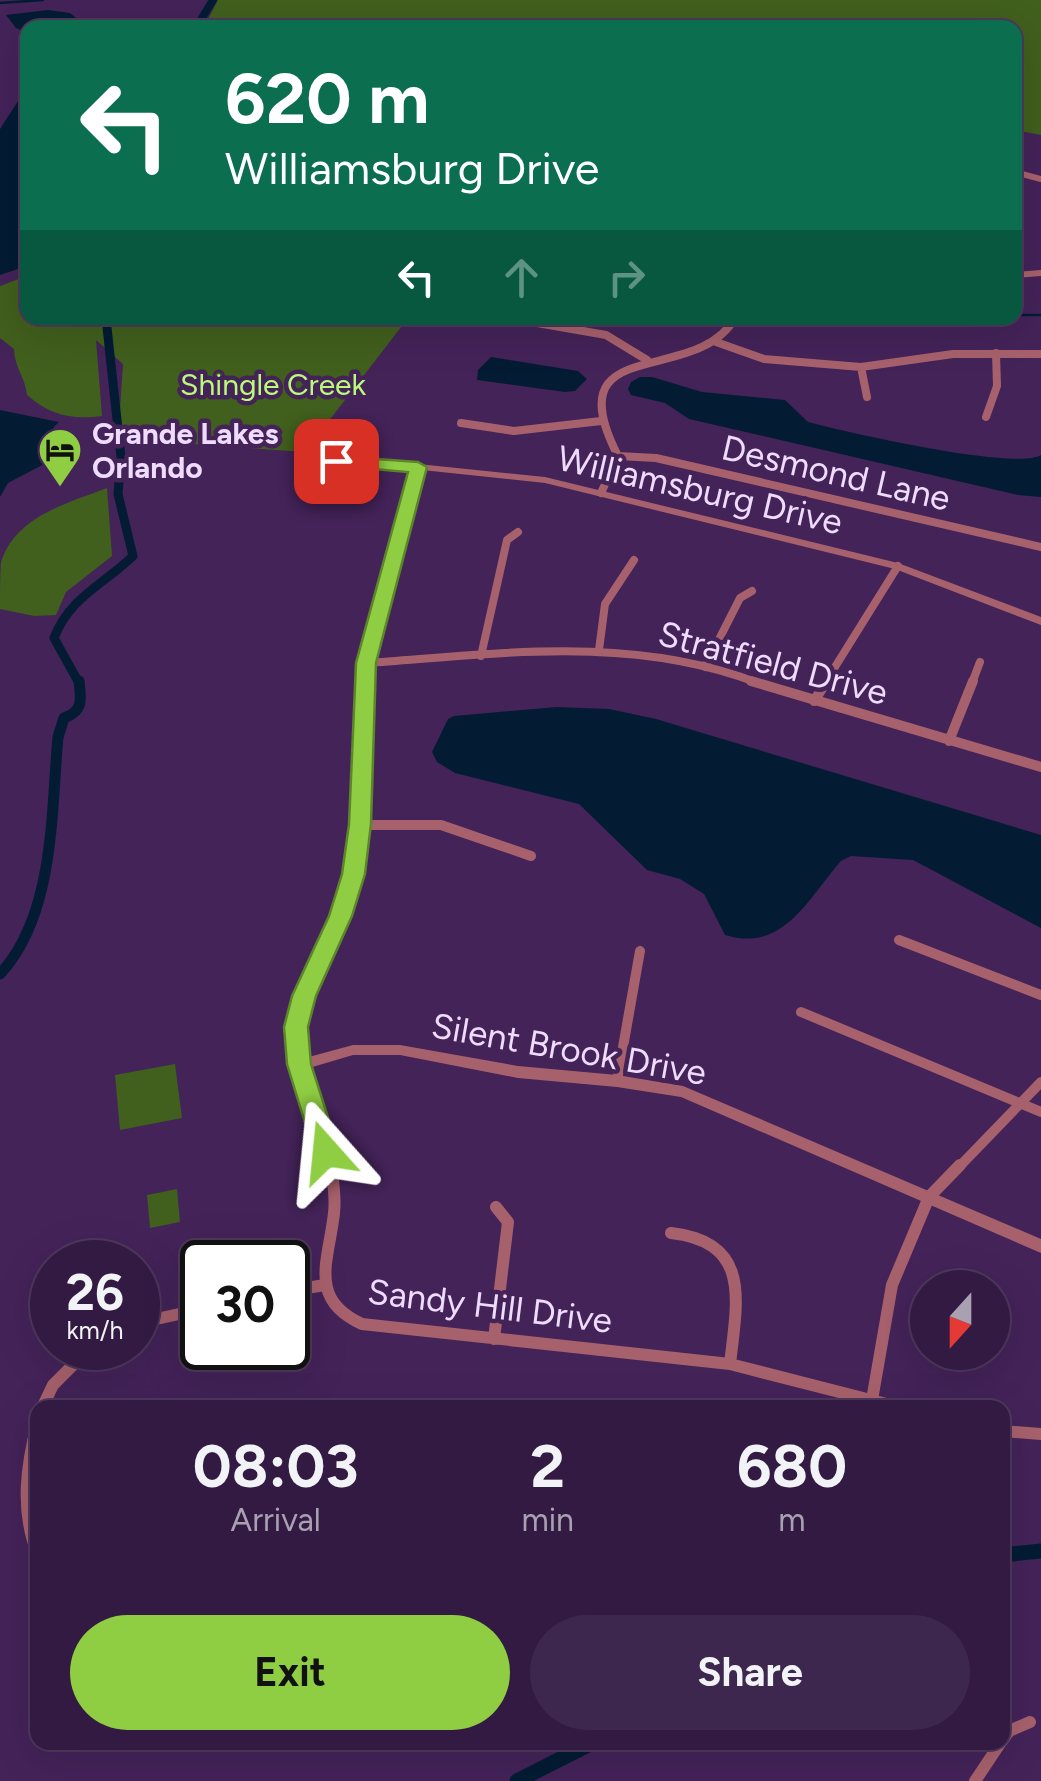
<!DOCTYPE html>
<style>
body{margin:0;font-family:Figtree,sans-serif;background:#3e274e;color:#f1f3f6;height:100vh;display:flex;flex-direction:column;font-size:38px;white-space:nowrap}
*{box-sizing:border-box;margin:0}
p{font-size:32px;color:#a9a1b2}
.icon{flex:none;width:55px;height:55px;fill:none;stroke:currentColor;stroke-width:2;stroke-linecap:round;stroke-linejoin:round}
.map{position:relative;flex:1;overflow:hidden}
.sheet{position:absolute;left:30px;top:1400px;width:980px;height:350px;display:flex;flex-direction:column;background:#331a43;border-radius:20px;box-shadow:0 10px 40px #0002,0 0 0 2px #4e385c}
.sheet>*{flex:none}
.guide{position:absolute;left:20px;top:20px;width:1002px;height:305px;border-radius:20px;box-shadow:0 10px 40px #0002,0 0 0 2px #4e385c;background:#0b6e4f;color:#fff;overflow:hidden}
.needle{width:65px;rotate:201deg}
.fabs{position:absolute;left:910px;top:1270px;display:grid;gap:20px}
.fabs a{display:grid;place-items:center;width:100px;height:100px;border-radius:50%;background:#331a43;box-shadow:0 10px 40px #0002,0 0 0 2px #4e385c;font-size:50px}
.speed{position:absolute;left:30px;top:1240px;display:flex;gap:20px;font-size:50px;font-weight:700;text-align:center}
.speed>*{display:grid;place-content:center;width:130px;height:130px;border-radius:50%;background:#331a43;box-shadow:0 10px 40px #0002,0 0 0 2px #4e385c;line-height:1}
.speed small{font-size:25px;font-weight:400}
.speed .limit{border:5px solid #111;border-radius:15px;background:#fff;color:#111}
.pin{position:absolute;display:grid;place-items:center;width:85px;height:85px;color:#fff;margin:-42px;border-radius:20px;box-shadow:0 5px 15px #0006}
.me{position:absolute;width:110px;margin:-55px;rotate:342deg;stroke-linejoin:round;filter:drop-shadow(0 0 8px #0008)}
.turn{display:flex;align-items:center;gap:35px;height:210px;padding:0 40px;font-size:45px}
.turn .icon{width:130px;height:130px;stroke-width:2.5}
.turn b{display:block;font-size:70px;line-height:85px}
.lanes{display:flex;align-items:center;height:95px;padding:0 40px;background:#0003;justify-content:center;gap:50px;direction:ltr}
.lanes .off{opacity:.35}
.eta{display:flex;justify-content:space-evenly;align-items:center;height:170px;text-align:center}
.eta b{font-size:60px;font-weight:700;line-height:70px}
.action{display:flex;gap:20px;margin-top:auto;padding:20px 40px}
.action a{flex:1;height:115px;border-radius:60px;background:#8fcd42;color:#111;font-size:40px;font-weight:700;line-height:115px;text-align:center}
.action a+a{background:#3e274e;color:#f1f3f6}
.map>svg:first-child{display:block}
.green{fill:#415f1d}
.water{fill:#031c34}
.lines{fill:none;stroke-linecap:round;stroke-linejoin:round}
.stream{stroke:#031c34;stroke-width:2.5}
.canal-far3{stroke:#031c34;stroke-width:8}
.canal-far2{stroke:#031c34;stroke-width:9}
.canal-far1{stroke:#031c34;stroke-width:11}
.canal{stroke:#031c34;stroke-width:15}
.minor-far3{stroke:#a7616c;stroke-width:6}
.minor-far2{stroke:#a7616c;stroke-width:8}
.minor-far1{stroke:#a7616c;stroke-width:10}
.minor{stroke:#a7616c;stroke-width:12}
.tertiary{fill:#a7616c;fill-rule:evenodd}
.route{fill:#8fcd42;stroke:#5d852b;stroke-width:2.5}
.labels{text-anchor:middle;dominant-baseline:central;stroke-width:9;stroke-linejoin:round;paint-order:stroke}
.far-park-label{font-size:30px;fill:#bbf978;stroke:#442359}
.far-poi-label{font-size:30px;font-weight:bold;fill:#efdcfd;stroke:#442359;text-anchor:start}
.street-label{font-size:35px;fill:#efdcfd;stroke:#442359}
</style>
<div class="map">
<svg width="1041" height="1781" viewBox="0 0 1041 1781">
<rect width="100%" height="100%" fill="#442359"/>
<path class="green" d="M218 0H1041V135L1015 130V28L204 27Z
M27 276 28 318H408L305 452 118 439 123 364 96 340 102 416C71 420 50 415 27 395 25 377 14 366 14 349L0 338V286Z
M107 488 112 556 66 592 56 615 34 616 0 609C0 595 0 576 1 562 16 516 66 504 107 488Z
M175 1064 182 1118 120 1130 115 1075Z
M177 1189 180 1222 150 1228 147 1195Z"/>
<path class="water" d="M48 10 70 13 87 27 28 28 27 33 16 28 6 15Z
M27 93V266L0 275V129L20 98Z
M491 357 578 371 587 379 575 391 565 392 477 380 478 370Z
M640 377H652L702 392 785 400 808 422C845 432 1017 471 1041 455V497L1018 495 689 419 665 403 631 395 628 389 631 382Z
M0 410 59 422C47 433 43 445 48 462L8 483 0 497Z
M557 707 609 709 656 719 1041 835V928L913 860 851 856 841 861C807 900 783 953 725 935L704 894 680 879 647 870 579 804 455 773 437 762 432 752 448 719 454 716Z"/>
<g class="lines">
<path class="stream" d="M0 3 43 0
M1015 315H1041
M756 318 830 322 888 318"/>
<path class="canal-far3" d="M196 28 213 0"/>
<path class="canal-far2" d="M79 683 54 638C70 597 103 585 133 556L118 494 121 457 106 318"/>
<path class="canal-far1" d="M0 974C55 915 51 812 58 737L64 718C84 711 81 699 79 681"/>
<path class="canal" d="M1002 1555 1041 1551
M517 1781 594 1742"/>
<path class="minor-far3" d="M1015 172 1041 179
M1015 275 1041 273"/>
<path class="minor-far2" d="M508 318 606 335 647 360
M716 342 764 359 861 367 953 354H1041
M861 367 867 397
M986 417 997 386 996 353
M461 423 514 431 601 421
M618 456 656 458 1041 547
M336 461 418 467
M601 493 618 456C554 331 695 388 735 318
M599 650 605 604 634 560
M481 656 507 540 518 532
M366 663C497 654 632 634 758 683
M705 667 740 598 752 591
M825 683 898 566
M972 683 980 662"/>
<path class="minor-far1" d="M751 681 1041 767
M814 701 827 681
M949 741 973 681
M360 825H441L531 856
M899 940 1041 995
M801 1012 1041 1112
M299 1065 331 1168
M617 1081 640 951
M958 1168 1041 1082"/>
<path class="minor" d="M331 1165C333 1181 336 1197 334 1213 329 1260 307 1299 362 1324L730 1364 902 1408
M671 1233C752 1242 737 1301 730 1364
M288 1291 325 1285
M138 1323 202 1309
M494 1339 508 1222 496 1207
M872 1400 892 1285 929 1197 960 1165
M42 1408 53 1385 90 1348
M38 1421C26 1466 20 1511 38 1555
M1002 1431 1041 1434
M1002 1741 1009 1731 1030 1722
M975 1781 1001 1742"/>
<path class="tertiary" d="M418 464 545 477 898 563 1041 617V625L895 569 545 483 422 470 372 663 366 825 360 874 346 916 311 996 303 1027 305 1058 353 1045H400L518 1066 617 1075 683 1086 1041 1239V1253L681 1097 617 1087 518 1078 400 1055H353L299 1071 294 1069 289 1027 297 996 334 916 348 874 354 825 360 663 413 467Z"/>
</g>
<path class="route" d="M336 456 418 462 427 467 376 663 371 824 365 874 352 916 316 996 308 1027 311 1064 339 1152 336 1159 326 1162 317 1159 314 1152 287 1064 284 1027 292 996 329 916 342 874 349 824 356 663 408 472 329 465V457Z"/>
<defs>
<symbol id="hotel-pin" viewBox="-11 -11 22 30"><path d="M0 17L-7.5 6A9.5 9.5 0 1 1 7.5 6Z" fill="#8fcd42" stroke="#442359"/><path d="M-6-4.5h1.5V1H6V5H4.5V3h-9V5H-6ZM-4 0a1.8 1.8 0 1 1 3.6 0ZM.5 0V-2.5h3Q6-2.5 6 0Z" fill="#111"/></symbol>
</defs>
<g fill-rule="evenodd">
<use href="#hotel-pin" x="35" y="425" width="50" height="68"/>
</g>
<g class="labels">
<g class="far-park-label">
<text x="273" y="384">Shingle Creek</text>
</g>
<g class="far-poi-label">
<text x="92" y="433">Grande Lakes<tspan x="92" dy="34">Orlando</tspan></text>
</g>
<g class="street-label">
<text transform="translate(836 473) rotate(13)">Desmond Lane</text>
<text transform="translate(700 490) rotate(13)">Williamsburg Drive</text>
<text transform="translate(773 663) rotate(15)">Stratfield Drive</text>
<text transform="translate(569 1049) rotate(10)">Silent Brook Drive</text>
<text transform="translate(490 1306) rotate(7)">Sandy Hill Drive</text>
</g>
</g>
</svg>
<div class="fabs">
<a><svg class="needle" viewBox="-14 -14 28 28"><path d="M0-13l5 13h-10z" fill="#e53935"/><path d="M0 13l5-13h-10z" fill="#a9a1b2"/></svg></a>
</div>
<div class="speed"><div>26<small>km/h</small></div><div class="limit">30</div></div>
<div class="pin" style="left:336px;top:461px;background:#d93025"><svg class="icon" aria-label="arrive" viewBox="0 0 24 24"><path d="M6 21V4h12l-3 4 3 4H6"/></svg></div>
<svg class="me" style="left:326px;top:1152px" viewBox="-20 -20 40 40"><path d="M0-17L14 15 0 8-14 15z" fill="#8fcd42" stroke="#fff" stroke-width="4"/></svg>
<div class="guide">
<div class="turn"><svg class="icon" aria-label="left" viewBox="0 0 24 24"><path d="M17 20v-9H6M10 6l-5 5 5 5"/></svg><div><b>620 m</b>Williamsburg Drive</div></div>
<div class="lanes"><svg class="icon" aria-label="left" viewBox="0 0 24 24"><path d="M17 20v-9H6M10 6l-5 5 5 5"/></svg><svg class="icon off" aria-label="ahead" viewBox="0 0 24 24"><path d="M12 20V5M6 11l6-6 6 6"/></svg><svg class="icon off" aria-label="right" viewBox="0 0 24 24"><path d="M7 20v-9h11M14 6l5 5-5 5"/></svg></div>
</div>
<section class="sheet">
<div class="eta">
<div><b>08:03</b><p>Arrival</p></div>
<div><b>2</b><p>min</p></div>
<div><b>680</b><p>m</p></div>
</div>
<div class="action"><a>Exit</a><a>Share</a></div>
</section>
</div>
